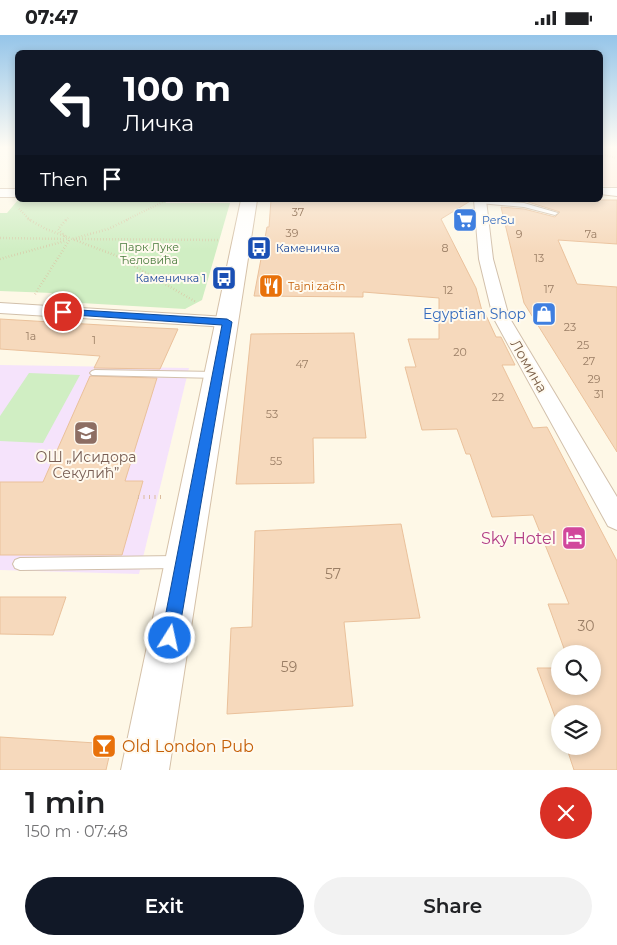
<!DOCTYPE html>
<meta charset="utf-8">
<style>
body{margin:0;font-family:Montserrat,sans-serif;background:#f2f2f2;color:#202124;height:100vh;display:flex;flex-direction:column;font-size:19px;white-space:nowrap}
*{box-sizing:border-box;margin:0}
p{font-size:16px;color:#757577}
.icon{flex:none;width:28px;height:28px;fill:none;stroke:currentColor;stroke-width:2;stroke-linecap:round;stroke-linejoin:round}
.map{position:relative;height:735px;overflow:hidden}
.drawer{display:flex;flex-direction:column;background:#fff;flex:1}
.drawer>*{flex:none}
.top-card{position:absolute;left:15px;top:15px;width:588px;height:152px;border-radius:8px;box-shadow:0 2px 8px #0003;background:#111827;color:#fff;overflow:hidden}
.fabs{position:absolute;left:551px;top:610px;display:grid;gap:10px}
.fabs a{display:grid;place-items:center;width:50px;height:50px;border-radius:50%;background:#fff;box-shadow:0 2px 8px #0003;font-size:25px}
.pin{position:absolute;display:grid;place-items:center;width:42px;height:42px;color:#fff;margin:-21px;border:2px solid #fff;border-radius:50%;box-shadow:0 1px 5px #0007}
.me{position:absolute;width:55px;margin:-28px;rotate:10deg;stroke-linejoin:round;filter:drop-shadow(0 0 4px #0008)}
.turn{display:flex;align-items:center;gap:18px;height:105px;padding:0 25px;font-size:22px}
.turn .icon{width:65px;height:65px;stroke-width:2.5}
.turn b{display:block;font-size:35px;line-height:42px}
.then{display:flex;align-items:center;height:48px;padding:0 25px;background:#0003;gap:10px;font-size:19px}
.round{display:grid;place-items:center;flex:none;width:52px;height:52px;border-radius:26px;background:#f2f2f2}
.overview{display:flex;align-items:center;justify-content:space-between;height:85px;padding:0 25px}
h1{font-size:30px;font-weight:600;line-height:38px}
.action{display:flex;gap:10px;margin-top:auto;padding:10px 25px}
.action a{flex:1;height:58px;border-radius:30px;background:#111827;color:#fff;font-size:20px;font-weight:600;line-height:58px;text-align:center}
.action a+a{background:#f2f2f2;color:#202124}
.status{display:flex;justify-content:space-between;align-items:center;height:35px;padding:0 25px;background:#fff;direction:ltr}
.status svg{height:14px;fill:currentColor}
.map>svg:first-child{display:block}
.commercial{fill:#ffe9da}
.education{fill:#f5e3fb}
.green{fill:#d0eec3}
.building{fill:#f6d9bc;stroke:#eac19b}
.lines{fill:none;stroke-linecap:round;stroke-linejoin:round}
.lane-casing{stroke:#d2c0ab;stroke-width:2}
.street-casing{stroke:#d2c0ab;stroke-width:2}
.secondary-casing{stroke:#d5c1a8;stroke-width:2}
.path-far2{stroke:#dcbc9e;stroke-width:2;stroke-dasharray:0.5 2;stroke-linecap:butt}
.path-far1{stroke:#dcbc9e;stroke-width:2.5;stroke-dasharray:0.5 2.5;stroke-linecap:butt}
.path{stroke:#dcbc9e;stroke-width:4;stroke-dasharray:1 4.5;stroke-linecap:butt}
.lane{fill:#fff;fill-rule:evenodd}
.street{fill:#fff;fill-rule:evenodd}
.secondary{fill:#fff;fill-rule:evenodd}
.route{fill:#1a73e8;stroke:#114b97}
.labels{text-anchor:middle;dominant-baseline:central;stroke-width:4;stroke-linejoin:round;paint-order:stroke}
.number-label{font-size:11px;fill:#9a7e65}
.far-shop-label{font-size:11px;fill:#366cbe;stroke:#fffaef;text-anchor:start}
.far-park-label{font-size:11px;fill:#487b3c;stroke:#fffaef}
.far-transit-label{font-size:11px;fill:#164399;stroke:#fffaef;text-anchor:start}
.far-food-label{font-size:11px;fill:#c56008;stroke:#fffaef;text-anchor:start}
.shop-label{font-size:14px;fill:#366cbe;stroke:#fffaef;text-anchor:end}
.street-label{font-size:14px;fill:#7b5f48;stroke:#fffaef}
.education-label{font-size:14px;fill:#785e54;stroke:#fffaef}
.near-number-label{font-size:14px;fill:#9a7e65}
.near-hotel-label{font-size:16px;fill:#b23c85;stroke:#fffaef;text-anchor:end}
.near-food-label{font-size:16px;fill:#c56008;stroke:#fffaef;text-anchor:start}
</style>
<div class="status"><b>07:47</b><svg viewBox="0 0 49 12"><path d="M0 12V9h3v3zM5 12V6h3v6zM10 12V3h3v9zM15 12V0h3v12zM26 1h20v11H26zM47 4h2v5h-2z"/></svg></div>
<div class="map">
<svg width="617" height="735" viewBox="0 0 617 735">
<rect width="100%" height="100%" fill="#fef8e7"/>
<path class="commercial" d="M600 113H617V152L600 151Z"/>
<path class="education" d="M0 330 189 333 139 539 0 535Z"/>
<path class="green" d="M18 165H165L166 168H230L202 265 185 274 46 266 52 258 0 256V178H7Z
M29 338 80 340 43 408 0 406V381Z"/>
<path class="building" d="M271 165H472L441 184 476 253 482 276H484L496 302H501L515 330H502L533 393 547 392 617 526V735H574L566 711H592V679H560V695L537 633H560V651H592V619H566L548 569H569L533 480 492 482 470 419H466L457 394 422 395 405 332H416L408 304H439V263L363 257V262L254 261 267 192H269Z
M508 165H617V209L558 205 577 249 617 252V417L524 268 501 172 524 174 555 182 560 177 525 166Z
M0 284 136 292 178 294 160 334 94 333 100 321 0 314Z
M354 298 366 403H313L314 448 236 449 251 299Z
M90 341 157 343 125 446H143L122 520H0V447H43Z
M401 489 420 583 344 587 353 671 227 679 231 593 252 592 255 496Z
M0 562H66L53 600 0 599Z
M0 702 112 709 106 735H0Z"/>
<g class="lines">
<defs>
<path id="lane" d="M481 165 524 168 558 178 555 180 524 172 479 168V166Z
M95 335 217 337 222 340 217 343 92 340 90 338 92 336Z
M177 521 182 523 184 527 182 531 177 533 20 535 15 533 13 529 15 525 20 523Z"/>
<path id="street" d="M600 153H617V161L600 159Z
M0 154H18V162H0Z
M474 165H486L493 224 509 282 617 462V495L608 491 493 282 479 224Z
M0 268 227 282 233 283 235 287 233 291 227 292 0 278Z"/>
<path id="secondary" d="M241 165H257L169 735H121Z"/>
</defs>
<use href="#lane" class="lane-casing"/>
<use href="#street" class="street-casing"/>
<use href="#secondary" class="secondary-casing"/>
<path class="path-far2" d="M600 119 617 123
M19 174 30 185
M66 185 68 183
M126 185 167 165"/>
<path class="path-far1" d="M28 184 46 194 117 221 196 267
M65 201 58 194 67 184
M0 203 67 204
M76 203 108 194 129 184
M73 204 220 205
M0 224 65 206
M35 259 70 204"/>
<path class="path" d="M138 462H165"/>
<use href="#lane" class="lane"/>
<use href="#street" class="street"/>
<use href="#secondary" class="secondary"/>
</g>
<linearGradient id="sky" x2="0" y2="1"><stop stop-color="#95c5e9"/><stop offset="0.52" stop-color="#fffcf4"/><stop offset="1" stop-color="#fffcf4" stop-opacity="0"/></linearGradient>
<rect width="617" height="216" fill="url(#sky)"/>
<path class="route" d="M63 274 227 284 232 287 178 603 176 609 170 611 164 609 161 603 222 290 59 279V275Z"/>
<defs>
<symbol id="supermarket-square" viewBox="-11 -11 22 22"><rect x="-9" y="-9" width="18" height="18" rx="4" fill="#3f7fe0" stroke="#fffaef"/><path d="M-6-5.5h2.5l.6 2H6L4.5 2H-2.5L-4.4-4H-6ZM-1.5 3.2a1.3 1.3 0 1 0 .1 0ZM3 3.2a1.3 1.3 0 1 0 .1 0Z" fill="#fff"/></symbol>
<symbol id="bus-square" viewBox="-11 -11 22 22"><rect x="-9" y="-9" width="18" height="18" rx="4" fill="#1a4fb4" stroke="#fffaef"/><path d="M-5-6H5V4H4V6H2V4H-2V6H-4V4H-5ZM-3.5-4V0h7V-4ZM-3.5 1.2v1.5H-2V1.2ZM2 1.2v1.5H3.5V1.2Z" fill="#fff"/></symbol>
<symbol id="restaurant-square" viewBox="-11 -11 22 22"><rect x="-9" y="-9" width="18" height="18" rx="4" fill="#e8710a" stroke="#fffaef"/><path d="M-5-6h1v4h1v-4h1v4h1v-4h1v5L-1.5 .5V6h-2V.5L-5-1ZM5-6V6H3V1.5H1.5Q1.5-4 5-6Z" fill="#fff"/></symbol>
<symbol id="shop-square" viewBox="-11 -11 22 22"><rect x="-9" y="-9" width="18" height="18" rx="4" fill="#3f7fe0" stroke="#fffaef"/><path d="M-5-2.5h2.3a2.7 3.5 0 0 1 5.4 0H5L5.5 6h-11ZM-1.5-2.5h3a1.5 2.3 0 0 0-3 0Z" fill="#fff"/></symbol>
<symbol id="school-square" viewBox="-11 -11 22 22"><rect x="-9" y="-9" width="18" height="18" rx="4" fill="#8d6e63" stroke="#fffaef"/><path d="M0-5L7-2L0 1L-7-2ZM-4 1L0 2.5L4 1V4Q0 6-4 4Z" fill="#fff"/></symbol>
<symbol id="hotel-square" viewBox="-11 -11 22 22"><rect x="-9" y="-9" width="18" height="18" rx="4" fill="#d1479c" stroke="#fffaef"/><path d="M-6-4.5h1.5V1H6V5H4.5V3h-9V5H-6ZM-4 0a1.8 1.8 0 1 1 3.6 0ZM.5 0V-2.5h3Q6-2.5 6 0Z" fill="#fff"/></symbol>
<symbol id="bar-square" viewBox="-11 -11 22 22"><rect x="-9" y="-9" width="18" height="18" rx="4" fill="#e8710a" stroke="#fffaef"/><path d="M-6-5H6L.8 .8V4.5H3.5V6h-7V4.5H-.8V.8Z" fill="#fff"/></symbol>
</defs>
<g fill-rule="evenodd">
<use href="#supermarket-square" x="451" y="171" width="28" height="28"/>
<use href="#bus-square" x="245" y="199" width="28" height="28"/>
<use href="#bus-square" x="210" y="229" width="28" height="28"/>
<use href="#restaurant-square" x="257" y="237" width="28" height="28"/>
<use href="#shop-square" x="530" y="265" width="28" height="28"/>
<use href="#school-square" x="72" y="384" width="28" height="28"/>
<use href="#hotel-square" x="560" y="489" width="28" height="28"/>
<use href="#bar-square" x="90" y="697" width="28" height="28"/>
</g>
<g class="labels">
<g class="number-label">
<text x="298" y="177">37</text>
<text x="292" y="198">39</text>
<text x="519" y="199">9</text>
<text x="591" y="199">7a</text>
<text x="445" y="213">8</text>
<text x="539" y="223">13</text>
<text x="549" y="254">17</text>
<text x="448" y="255">12</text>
<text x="570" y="292">23</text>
<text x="31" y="301">1a</text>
<text x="94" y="305">1</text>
<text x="583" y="310">25</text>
<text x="460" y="317">20</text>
<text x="589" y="326">27</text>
<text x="302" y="329">47</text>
<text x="594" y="344">29</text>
<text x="599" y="359">31</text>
<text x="498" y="362">22</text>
<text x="272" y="379">53</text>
<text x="276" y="426">55</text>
</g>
<g class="far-shop-label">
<text x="482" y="185">PerSu</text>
</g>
<g class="far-park-label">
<text x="149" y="212">Парк Луке<tspan x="149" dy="13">Ћеловића</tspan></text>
</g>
<g class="far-transit-label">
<text x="276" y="213">Каменичка</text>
<text x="206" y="243" text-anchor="end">Каменичка 1</text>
</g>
<g class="far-food-label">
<text x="288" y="251">Tajni začin</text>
</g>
<g class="shop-label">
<text x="526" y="279">Egyptian Shop</text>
</g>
<g class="street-label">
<text transform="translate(529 331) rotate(60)">Ломина</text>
</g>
<g class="education-label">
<text x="86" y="422">ОШ „Исидора<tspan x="86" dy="16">Секулић”</tspan></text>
</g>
<g class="near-number-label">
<text x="333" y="539">57</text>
<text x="586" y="591">30</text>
<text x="289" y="632">59</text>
</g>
<g class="near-hotel-label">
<text x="556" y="503">Sky Hotel</text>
</g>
<g class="near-food-label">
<text x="122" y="711">Old London Pub</text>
</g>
</g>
</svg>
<div class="fabs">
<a><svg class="icon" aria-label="search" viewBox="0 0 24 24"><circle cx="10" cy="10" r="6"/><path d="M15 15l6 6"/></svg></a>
<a><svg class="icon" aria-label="layers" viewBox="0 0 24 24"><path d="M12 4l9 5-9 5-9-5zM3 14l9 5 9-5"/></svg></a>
</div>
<div class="pin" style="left:63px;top:277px;background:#d93025"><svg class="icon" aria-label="arrive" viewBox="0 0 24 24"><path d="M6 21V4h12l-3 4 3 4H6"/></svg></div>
<svg class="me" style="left:170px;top:603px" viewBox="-20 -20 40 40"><circle r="17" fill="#1a73e8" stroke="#fff" stroke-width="3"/><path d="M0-11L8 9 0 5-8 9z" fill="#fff"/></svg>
<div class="top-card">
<div class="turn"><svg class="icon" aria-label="left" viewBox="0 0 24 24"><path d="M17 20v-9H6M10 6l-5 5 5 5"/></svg><div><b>100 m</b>Личка</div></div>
<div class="then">Then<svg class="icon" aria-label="arrive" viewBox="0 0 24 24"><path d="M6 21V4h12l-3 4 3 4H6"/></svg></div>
</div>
</div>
<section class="drawer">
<div class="overview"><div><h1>1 min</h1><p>150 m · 07:48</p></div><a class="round" style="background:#d93025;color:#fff"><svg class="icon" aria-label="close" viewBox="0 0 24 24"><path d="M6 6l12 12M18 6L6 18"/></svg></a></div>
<div class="action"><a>Exit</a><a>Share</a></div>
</section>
